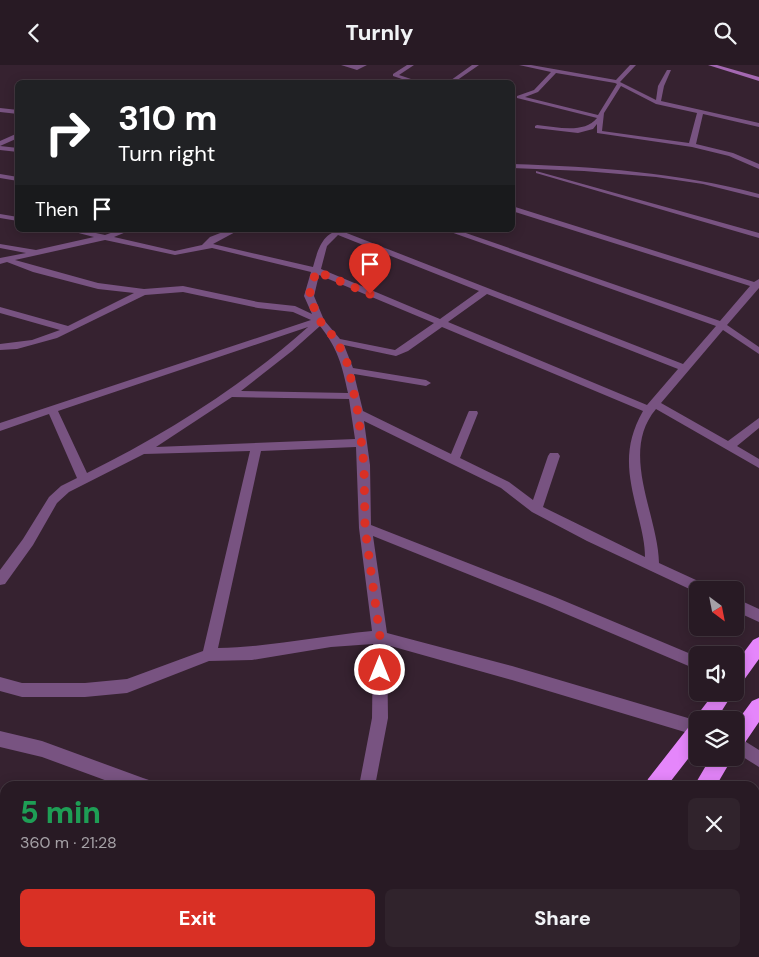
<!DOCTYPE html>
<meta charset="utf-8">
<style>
body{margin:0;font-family:"DM Sans",sans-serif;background:#30232c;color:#f1f3f6;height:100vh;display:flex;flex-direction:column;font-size:19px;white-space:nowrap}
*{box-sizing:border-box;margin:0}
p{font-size:16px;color:#a5a1a6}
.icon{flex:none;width:28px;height:28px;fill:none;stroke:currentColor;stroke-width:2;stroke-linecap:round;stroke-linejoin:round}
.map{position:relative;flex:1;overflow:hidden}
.sheet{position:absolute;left:0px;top:716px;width:760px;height:176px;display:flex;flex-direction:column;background:#281a24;border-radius:15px 15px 0 0;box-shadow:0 2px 12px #0003,0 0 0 1px #443841}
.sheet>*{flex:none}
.banner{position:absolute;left:15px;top:15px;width:500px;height:152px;border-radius:8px;box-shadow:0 2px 12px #0003,0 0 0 1px #443841;background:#202124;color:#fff;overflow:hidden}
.needle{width:32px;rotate:148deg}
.buttons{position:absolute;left:689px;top:516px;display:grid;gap:10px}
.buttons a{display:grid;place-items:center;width:55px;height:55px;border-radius:8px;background:#281a24;box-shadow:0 2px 12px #0003,0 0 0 1px #443841;font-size:25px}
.pin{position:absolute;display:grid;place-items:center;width:42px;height:42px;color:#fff;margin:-51px -21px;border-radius:50% 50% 50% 0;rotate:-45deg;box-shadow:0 0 5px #0007}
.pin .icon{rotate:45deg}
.me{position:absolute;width:55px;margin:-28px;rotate:0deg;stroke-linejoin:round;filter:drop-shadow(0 0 4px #0008)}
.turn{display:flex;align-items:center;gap:18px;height:105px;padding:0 20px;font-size:22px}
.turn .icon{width:65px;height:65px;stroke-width:2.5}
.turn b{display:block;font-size:35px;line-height:42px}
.then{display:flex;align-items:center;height:48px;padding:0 20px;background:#0003;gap:10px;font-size:19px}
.round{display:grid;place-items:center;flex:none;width:52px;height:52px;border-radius:8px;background:#30232c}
.headline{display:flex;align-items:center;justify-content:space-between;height:85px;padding:0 20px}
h1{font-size:30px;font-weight:800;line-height:38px;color:#1e9e55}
.action{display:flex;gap:10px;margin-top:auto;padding:10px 20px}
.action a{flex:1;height:58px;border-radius:8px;background:#d93025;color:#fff;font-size:20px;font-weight:800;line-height:58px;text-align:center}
.action a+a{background:#30232c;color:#f1f3f6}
header{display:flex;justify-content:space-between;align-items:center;height:65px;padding:0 20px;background:#281a24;font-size:22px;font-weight:800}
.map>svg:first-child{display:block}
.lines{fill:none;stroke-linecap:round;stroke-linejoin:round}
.street{fill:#785381;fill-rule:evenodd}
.secondary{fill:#a468b2;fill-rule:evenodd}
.highway{fill:#e586fb;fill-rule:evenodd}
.route{stroke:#d93025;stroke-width:9;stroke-dasharray:0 16.2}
</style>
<header><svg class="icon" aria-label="back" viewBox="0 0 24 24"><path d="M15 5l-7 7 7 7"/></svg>Turnly<svg class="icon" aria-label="search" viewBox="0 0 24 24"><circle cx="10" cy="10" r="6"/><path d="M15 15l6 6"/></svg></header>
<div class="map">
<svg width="759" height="892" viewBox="0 0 759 892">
<rect width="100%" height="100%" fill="#362230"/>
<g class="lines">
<path class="street" d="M341 0H367L357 5Z
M407 0H414L399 10 423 18H414L393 11V9Z
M472 0H479L453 18H447Z
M519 0H531L616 15 630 0H636L620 17 656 35 658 21 667 5H671L664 21 661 36 759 58V62L703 49 696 79 733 88 759 99V104L729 91 692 82 597 68V59L593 64 578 68 535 63V61L537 60C558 62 584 69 597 53L517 33V31L534 25 551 7ZM556 8 615 18 617 19 598 50 525 32 538 27ZM621 21 656 39 697 48 689 78 602 66 604 48Z
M0 43 18 45V49L0 47Z
M18 68V73L0 81V76Z
M0 81 18 83V87L0 85Z
M512 99C597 102 676 107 759 129V133L703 119 656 112 584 106 512 103Z
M536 106 759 168V173L536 108Z
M0 109 18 112V116L0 113Z
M512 141 754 217 759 214V223L727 260 759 282V289L723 265 661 338 728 376 759 353V363L737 381 759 394V403L656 344C619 388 658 449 659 498L709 521 711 525H698V528L587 476 532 447 501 423 364 356 370 400 371 460 555 532 698 592V605L545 540 373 471 387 568 512 601 698 656V671L512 615 387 580 388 653 375 721H359L372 653 373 579 331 582 252 595 209 596 127 628 85 632H22L0 626V612L22 618H85L127 614 203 586 250 386 144 389 69 427 57 438 33 480 5 519 0 520V505L23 474 49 432 61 421 77 413 49 349 0 366V358L311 255 293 247 258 243 183 227 145 230 57 273 17 284 0 285V279L32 275 60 265 0 248V242L68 261 134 228 98 224 33 207 7 197 0 199V193L26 188 0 183V179L36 185 94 172 67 165H82L105 170 119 165H131L114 172 175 186 202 180 210 172 228 165H239L213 179 313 202C318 184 323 165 345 165L344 167 683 299 716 261 445 165H457L720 256 750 221 512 146ZM338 170 479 226 440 254 321 204 327 181ZM105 175 175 190 212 183 311 207 304 231 312 249 295 241 258 237 183 221 144 224 98 218 15 195ZM319 210 434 258 395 285 340 274 324 255 314 231ZM487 229 678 304 647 340 448 257ZM320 261C338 284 342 300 348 328L241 326 292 286ZM308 262C242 321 166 369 87 408L58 346ZM442 262 643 346C621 385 629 413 639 454 642 467 645 479 645 492L543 442 560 391 558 388H550L548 391 533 435 509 417 460 393 478 348 477 346H469L468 348 451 389 363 346 354 309 426 321 431 318 426 315 353 303 344 280 396 291 408 286ZM232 332 349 334 355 374 156 382ZM356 382 359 463 372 566C320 571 270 582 218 583L261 386Z
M0 149 18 152V156L0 153Z
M735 533 759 544V557L735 546Z
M0 666 42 676 143 713 149 715 151 721H121L42 692 0 682Z
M735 670 759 685V702L735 687Z
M0 835 5 837V855L0 853Z
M755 850 759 852V872L755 870Z
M107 888H135L137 892H109Z
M186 888H210L208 892H184Z
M436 888H457L459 892H438Z"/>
<path class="secondary" d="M708 0H717L759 12V16Z"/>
<path class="highway" d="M759 572V594L741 619 735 621V599L753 575Z
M714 628H733L716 655H698V681L667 721H645L648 714 691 659 696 657 698 649Z
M759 633V657L742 682 735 684V659L752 636Z
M711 692H733L716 721H694Z
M520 888H545L543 892H518Z
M578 888H603L601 892H576Z"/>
</g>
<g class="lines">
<path class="route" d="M370 229 316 206 309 231 320 256 337 276 348 300 358 348 364 400 365 463 380 572V605"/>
</g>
</svg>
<div class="buttons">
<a><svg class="needle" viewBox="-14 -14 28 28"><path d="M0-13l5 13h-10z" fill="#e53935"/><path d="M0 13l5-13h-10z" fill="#a5a1a6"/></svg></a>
<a><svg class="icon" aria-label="sound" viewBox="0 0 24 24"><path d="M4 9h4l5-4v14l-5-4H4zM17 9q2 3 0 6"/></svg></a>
<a><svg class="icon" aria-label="layers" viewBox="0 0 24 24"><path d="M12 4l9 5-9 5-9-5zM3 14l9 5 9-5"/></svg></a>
</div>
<div class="pin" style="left:370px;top:229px;background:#d93025"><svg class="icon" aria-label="arrive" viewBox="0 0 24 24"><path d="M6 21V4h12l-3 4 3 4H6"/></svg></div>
<svg class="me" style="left:380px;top:605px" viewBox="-20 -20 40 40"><circle r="17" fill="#d93025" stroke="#fff" stroke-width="3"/><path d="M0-11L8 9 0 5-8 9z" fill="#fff"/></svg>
<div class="banner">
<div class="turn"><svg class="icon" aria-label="right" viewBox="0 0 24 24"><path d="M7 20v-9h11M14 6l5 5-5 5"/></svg><div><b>310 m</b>Turn right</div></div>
<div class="then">Then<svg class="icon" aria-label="arrive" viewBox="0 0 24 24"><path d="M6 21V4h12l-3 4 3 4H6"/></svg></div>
</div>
<section class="sheet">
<div class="headline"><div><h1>5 min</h1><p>360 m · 21:28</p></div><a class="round"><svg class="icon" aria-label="close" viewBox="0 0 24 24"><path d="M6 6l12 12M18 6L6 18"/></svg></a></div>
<div class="action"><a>Exit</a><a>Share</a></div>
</section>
</div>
